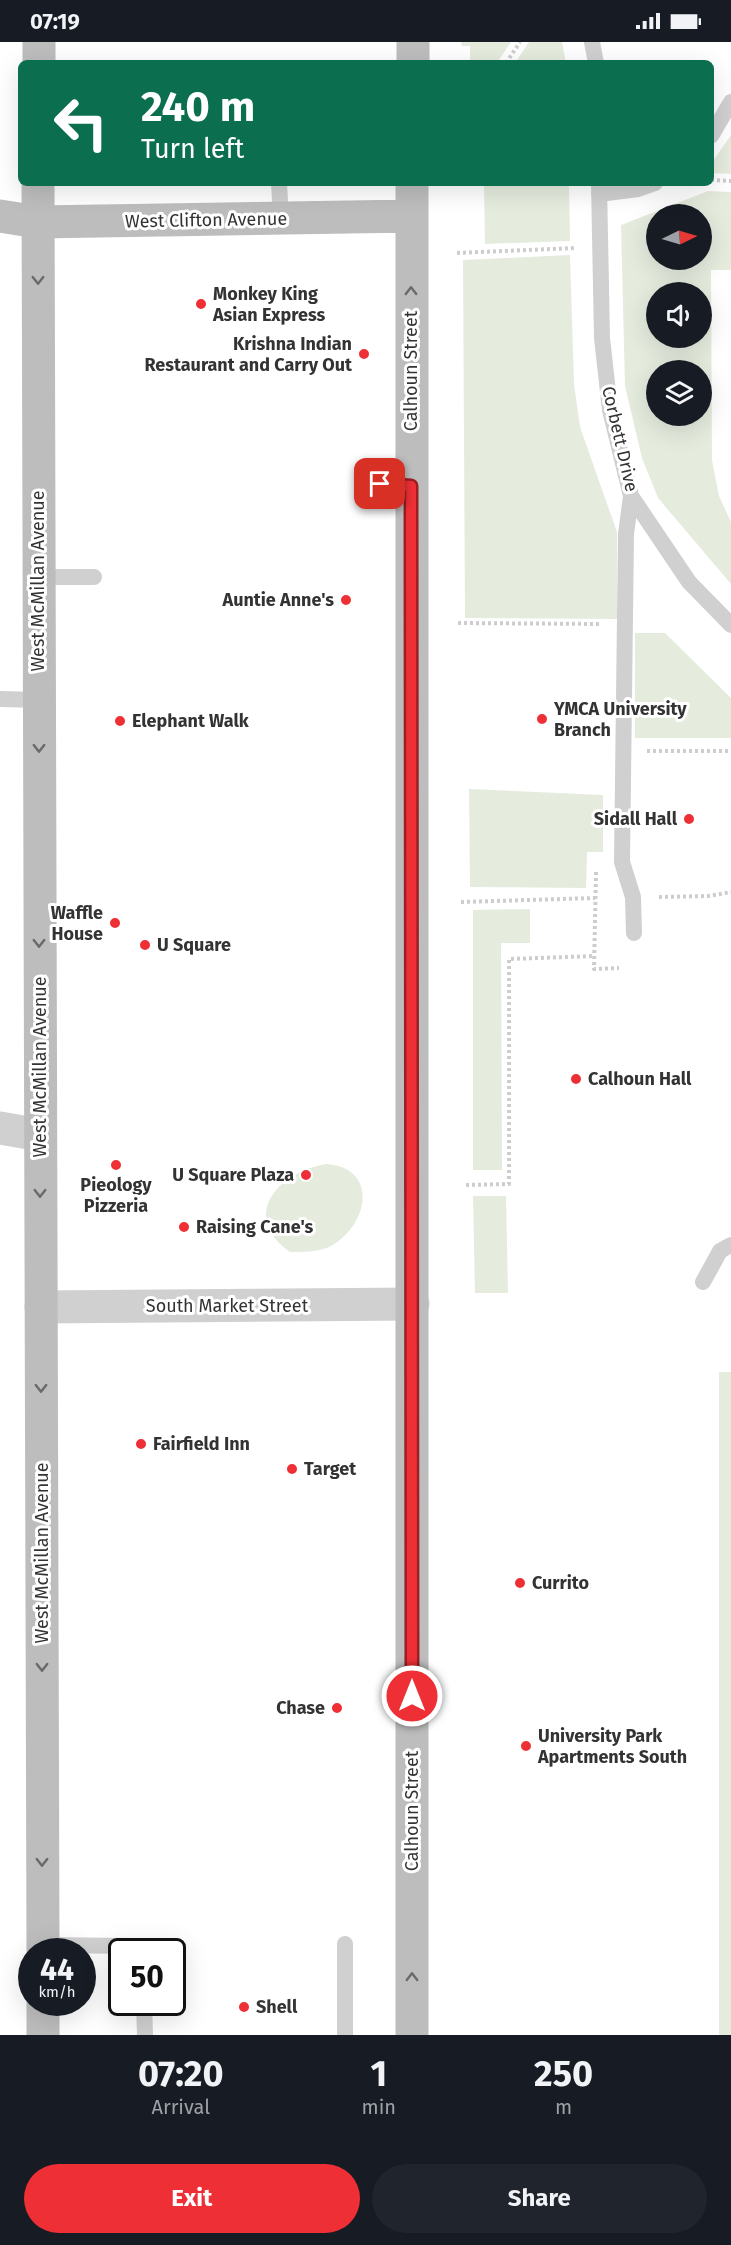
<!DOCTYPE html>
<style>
body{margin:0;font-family:"Fira Sans",sans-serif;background:#20242c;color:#f1f3f6;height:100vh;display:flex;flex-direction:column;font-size:22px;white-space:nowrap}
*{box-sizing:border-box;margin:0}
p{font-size:20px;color:#9ea1a6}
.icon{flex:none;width:33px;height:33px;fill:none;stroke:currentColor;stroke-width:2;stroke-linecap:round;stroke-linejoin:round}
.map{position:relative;height:1993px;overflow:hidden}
.side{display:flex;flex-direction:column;background:#171b24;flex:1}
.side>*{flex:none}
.guide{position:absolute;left:18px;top:18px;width:696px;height:126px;border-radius:9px;box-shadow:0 6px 24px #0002;background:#0b6e4f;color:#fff;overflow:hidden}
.needle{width:39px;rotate:85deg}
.tools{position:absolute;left:646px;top:162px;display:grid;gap:12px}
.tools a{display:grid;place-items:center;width:66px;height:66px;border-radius:50%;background:#171b24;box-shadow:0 6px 24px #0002;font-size:30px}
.speed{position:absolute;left:18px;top:1896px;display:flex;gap:12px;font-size:30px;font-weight:700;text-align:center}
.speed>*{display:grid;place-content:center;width:78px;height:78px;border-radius:50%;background:#171b24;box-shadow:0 6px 24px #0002;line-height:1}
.speed small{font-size:15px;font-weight:400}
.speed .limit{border:3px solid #111;border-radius:9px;background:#fff;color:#111}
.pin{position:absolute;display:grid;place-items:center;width:51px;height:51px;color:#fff;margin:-26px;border-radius:12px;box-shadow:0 3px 9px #0006}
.me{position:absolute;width:66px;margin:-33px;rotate:0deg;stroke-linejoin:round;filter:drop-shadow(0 0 4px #0008)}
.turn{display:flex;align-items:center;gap:21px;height:126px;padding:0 24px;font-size:27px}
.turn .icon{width:78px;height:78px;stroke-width:2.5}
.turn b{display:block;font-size:42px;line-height:51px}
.eta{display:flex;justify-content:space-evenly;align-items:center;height:102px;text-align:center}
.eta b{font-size:36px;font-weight:700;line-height:42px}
.action{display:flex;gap:12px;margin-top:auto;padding:12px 24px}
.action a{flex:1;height:69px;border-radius:36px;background:#ee3036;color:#fff;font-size:24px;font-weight:700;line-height:69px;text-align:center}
.action a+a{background:#20242c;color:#f1f3f6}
.status{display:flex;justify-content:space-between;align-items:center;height:42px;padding:0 30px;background:#171b24;direction:ltr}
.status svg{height:16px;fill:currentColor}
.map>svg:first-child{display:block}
.green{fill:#e5ecde;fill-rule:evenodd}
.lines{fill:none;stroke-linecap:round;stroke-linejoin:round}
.path{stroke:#cdcdcd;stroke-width:4;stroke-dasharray:3 3;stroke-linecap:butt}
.service{stroke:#d0d0d0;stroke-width:16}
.minor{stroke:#d0d0d0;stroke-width:33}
.secondary{stroke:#bdbdbd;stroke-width:33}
.oneway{stroke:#6a6a6a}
.route-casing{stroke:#9b1f23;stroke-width:15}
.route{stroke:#ee3036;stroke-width:10}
.poi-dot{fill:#ee3036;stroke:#fff;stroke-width:2}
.labels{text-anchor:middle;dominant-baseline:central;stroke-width:6;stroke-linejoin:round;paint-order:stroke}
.street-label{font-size:18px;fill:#333;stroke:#fff}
.poi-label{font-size:18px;font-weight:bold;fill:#333;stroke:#fff;text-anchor:start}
</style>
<div class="status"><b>07:19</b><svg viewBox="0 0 49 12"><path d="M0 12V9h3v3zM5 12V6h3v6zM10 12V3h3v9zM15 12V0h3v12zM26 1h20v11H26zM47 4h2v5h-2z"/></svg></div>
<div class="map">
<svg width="731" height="1993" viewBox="0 0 731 1993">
<rect width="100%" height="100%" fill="#fff"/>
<path class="green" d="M461 0H511L497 21H470V4H462Z
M529 0H562L566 21H515Z
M731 93V132L711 131V122Z
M484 141H569L570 199 485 202Z
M708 149 731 150V228H711L712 418 719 454 731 480V542L658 456 642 416 625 344 621 183ZM657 172H702V218H657ZM657 250H702V296H657ZM657 328H702V374H657Z
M570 213 574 342 580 385 617 490V577L465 576 463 218Z
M635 591H665L731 656V696H635Z
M469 747 603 753V810H587L586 846 470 845Z
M530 867V901H501L502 1128H473V868Z
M326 1122C382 1126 367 1188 327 1206 316 1210 302 1210 290 1210 239 1174 278 1130 326 1122Z
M473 1154H506L508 1251H475Z
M719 1330H731V1993H719Z"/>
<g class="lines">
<path class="path" d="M506 21 520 0
M711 138 731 139
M457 211 575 206
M458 581 600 582
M647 709H731
M596 830 594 927 619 926
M659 855 709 854 731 850
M461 860 595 856
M466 1143 509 1142V917L595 914"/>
<path class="service" d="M592 0 596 21
M711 94 731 60
M279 141 281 177
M599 141 602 296 610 368 631 454 689 540 731 583
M599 152 638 147 655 141
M362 440 411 444
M631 454 626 492 622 820 633 855 634 891
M39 535H94
M0 657 39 658
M703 1240 720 1209 731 1203
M43 1903 134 1904 138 1910
M144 1960 145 1993
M345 1993V1902"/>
<path class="minor" d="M0 1086 40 1093
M41 1265 413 1262"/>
<path class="secondary" d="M39 21V0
M413 21V0
M38 141 43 1910
M0 174 37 180 412 174
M43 1960V1993
M412 1993V141"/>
</g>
<defs><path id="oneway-chevron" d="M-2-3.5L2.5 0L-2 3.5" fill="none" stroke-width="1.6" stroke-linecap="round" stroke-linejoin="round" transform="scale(1.5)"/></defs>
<g class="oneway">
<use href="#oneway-chevron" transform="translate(38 238) rotate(90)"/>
<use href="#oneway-chevron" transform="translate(411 249) rotate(-90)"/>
<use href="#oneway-chevron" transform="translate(39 706) rotate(90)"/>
<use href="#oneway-chevron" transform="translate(39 901) rotate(90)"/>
<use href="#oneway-chevron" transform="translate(40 1151) rotate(90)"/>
<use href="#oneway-chevron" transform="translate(41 1346) rotate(90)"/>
<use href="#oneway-chevron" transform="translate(42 1625) rotate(90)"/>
<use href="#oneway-chevron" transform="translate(42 1820) rotate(90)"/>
<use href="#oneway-chevron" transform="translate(412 1935) rotate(-90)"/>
</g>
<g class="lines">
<defs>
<path id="route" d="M380 442 411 444 412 1654"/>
</defs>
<use href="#route" class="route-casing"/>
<use href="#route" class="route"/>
</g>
<g class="poi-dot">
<circle cx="201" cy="262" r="6"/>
<circle cx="364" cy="312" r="6"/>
<circle cx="346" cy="558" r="6"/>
<circle cx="542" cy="677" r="6"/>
<circle cx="120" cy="679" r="6"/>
<circle cx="689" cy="777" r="6"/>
<circle cx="115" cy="881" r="6"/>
<circle cx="145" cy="903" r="6"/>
<circle cx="576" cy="1037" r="6"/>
<circle cx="116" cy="1123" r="6"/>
<circle cx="306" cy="1133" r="6"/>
<circle cx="184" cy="1185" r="6"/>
<circle cx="141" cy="1402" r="6"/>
<circle cx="292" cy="1427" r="6"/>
<circle cx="520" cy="1541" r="6"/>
<circle cx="337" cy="1666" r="6"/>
<circle cx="526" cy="1704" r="6"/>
<circle cx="244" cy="1965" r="6"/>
</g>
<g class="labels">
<g class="street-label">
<text transform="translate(206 178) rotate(-1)">West Clifton Avenue</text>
<text transform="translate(411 329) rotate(-90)">Calhoun Street</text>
<text transform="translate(620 397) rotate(77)">Corbett Drive</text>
<text transform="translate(38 539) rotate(-90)">West McMillan Avenue</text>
<text transform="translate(40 1025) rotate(-90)">West McMillan Avenue</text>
<text x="227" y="1264">South Market Street</text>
<text transform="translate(42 1511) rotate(-90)">West McMillan Avenue</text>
<text transform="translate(412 1769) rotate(-90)">Calhoun Street</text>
</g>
<g class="poi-label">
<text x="213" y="252">Monkey King<tspan x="213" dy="21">Asian Express</tspan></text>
<text x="352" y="302" text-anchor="end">Krishna Indian<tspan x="352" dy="21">Restaurant and Carry Out</tspan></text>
<text x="334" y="558" text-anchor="end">Auntie Anne's</text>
<text x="554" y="667">YMCA University<tspan x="554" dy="21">Branch</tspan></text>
<text x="132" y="679">Elephant Walk</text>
<text x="677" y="777" text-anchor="end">Sidall Hall</text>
<text x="103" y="871" text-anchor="end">Waffle<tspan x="103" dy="21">House</tspan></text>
<text x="157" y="903">U Square</text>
<text x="588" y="1037">Calhoun Hall</text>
<text x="294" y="1133" text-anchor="end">U Square Plaza</text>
<text x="116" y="1143" text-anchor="middle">Pieology<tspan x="116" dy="21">Pizzeria</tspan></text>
<text x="196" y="1185">Raising Cane's</text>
<text x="153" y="1402">Fairfield Inn</text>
<text x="304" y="1427">Target</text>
<text x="532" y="1541">Currito</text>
<text x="325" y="1666" text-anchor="end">Chase</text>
<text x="538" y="1694">University Park<tspan x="538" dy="21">Apartments South</tspan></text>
<text x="256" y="1965">Shell</text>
</g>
</g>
</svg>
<div class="tools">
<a><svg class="needle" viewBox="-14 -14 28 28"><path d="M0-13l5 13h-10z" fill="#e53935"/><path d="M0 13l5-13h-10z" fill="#9ea1a6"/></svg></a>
<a><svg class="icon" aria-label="sound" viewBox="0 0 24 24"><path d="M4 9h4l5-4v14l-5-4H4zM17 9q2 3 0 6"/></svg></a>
<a><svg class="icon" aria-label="layers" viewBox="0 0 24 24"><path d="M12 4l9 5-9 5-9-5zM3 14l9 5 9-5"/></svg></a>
</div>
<div class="speed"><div>44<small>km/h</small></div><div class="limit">50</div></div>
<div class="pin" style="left:380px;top:442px;background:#d93025"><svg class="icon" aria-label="arrive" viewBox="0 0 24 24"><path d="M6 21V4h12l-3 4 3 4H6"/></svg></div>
<svg class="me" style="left:412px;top:1654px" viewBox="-20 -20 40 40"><circle r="17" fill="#ee3036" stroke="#fff" stroke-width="3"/><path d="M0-11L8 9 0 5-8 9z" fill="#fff"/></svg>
<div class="guide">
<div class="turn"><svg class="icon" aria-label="left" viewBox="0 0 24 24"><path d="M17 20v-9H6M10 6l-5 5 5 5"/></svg><div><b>240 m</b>Turn left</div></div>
</div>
</div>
<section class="side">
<div class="eta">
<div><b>07:20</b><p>Arrival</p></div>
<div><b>1</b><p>min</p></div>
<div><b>250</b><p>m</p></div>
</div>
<div class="action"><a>Exit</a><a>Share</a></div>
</section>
